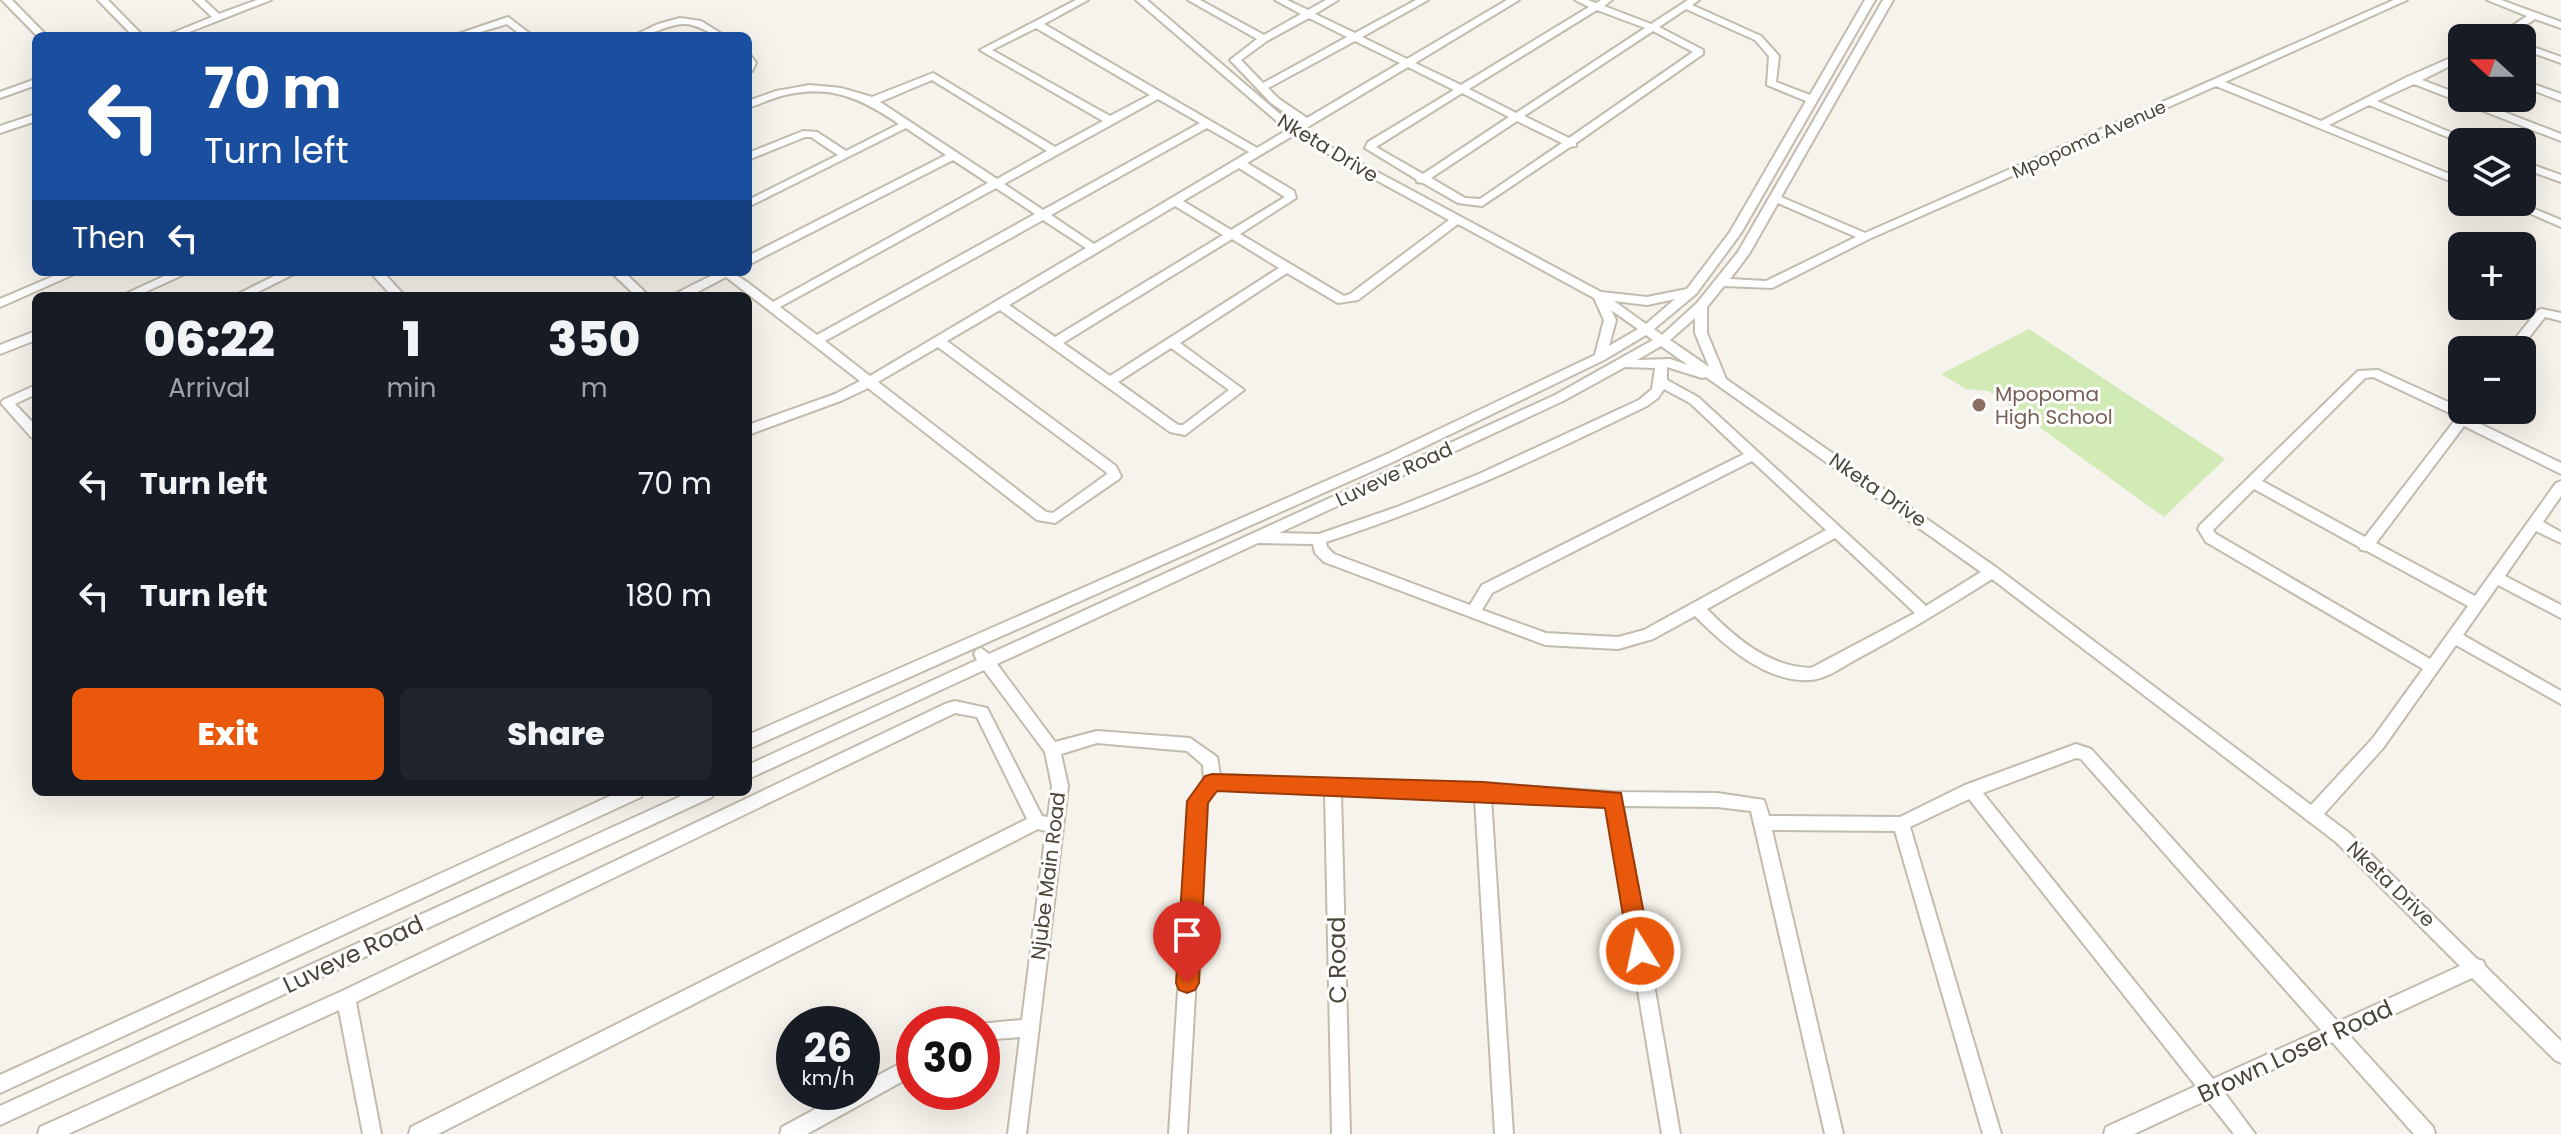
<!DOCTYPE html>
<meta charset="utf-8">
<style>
body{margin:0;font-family:Poppins,sans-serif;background:#20242c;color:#f1f3f6;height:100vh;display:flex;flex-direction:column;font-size:30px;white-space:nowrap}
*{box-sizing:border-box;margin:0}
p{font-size:26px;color:#9ea1a6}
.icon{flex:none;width:44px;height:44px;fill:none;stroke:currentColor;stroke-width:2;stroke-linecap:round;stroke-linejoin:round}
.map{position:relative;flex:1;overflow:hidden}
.details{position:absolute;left:32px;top:292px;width:720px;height:504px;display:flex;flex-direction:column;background:#171b24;border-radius:12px;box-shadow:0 8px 32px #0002}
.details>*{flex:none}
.hud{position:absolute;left:32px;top:32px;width:720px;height:244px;border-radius:12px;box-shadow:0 8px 32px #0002;background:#1a4fa0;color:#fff;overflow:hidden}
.needle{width:52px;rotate:291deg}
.buttons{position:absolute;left:2448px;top:24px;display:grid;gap:16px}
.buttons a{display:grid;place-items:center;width:88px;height:88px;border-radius:12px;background:#171b24;box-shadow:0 8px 32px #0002;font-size:40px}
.speed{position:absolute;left:776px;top:1006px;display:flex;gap:16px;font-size:40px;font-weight:700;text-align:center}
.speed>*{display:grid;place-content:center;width:104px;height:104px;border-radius:50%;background:#171b24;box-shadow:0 8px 32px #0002;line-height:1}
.speed small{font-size:20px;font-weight:400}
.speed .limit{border:12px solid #d22;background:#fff;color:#111}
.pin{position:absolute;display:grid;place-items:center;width:68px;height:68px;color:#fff;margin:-82px -34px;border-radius:50% 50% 50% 0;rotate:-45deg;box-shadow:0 0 8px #0007}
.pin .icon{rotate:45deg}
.me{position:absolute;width:88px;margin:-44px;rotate:350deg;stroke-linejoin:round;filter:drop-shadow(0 0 6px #0008)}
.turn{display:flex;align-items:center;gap:28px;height:168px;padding:0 40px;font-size:36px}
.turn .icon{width:104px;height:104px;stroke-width:2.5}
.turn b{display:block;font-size:56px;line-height:68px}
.then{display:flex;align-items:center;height:76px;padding:0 40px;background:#0003;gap:16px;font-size:30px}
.eta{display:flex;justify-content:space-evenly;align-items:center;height:136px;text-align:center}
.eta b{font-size:48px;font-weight:800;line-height:56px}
.primary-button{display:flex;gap:16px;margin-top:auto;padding:16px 40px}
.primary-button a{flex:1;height:92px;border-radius:12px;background:#ea580c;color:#fff;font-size:32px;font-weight:800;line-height:92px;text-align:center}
.primary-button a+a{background:#20242c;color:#f1f3f6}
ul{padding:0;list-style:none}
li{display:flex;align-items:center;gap:24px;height:112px;padding:0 40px}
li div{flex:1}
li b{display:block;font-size:30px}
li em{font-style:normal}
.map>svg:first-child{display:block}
.green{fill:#d2eab5}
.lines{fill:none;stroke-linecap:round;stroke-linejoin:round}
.minor-casing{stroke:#c2bbae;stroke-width:4}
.minor{fill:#fff;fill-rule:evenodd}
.route{fill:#ea580c;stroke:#983908;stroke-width:2}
.education-dot{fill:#8d6e63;stroke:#fff;stroke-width:3}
.labels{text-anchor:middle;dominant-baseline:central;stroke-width:6;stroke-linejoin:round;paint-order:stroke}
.far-street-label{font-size:18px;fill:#4b4439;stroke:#fff}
.street-label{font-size:20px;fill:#4b4439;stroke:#fff}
.education-label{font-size:20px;fill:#785e54;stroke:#fff;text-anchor:start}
.near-street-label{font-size:24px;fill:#4b4439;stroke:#fff}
</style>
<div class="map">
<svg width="2561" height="1134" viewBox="0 0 2561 1134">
<rect width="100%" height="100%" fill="#f6f3ec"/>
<path class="green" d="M2029 329 2225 459 2164 517 1989 391 1966 389 1941 374Z"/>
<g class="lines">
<defs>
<path id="minor" d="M2 0H12L47 36H37Z
M98 0H108L143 36H133Z
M194 0H204L219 14 257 0H271L179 36H165L212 17Z
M1076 0H1088L1044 24 1257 148 1287 130 1136 0H1147L1294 126 1300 123 1271 103 1230 60 1257 39 1188 0H1200L1264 35 1301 14 1275 0H1287L1308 10 1326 0H1338L1315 14 1355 33 1416 0H1428L1362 37 1407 59 1507 0H1519L1415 63 1461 85 1589 7 1575 0H1588L1596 3 1601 0H1612L1604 6 1651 24 1688 0H1699L1692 5 1761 36 1779 56 1776 82 1810 95 1865 0H1875L1741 233 1696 294 1654 329 1662 335 1697 303 1738 252 1883 0H1893L1781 197 1865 233 2394 0H2407L2225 82 2321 121 2407 77 2462 53V60L2422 80 2462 95V98H2468L2561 134V141L2414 84 2377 101 2473 142 2462 143 2369 105 2329 125 2462 179V186L2216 86 1869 239 1772 288 1724 286 1707 307V333L1726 379 1997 568 2311 805 2373 738 2423 669 2206 542 2198 529 2200 525 2358 371 2378 370 2459 407 2462 406V410H2470L2468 418 2561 463V474L2464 426 2376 543 2475 596 2556 483 2561 481V496L2543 522 2561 532V543L2536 531 2505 576 2561 605V618L2498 585 2463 635 2561 691V704L2456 645 2383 748 2324 814 2348 832 2477 959 2483 961 2486 967 2561 1041V1063L2555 1060 2472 978 2349 1035 2433 1127 2435 1134H2414L2332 1042 2224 1092 2255 1134H2234L2207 1100 2134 1134H2104L2106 1127 2196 1086 1969 799 1910 827 2001 1134H1983L1895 831 1772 830 1843 1134H1825L1751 811 1717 807 1623 806 1680 1134H1662L1607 806 1491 798 1513 1134H1495L1475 798 1341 793 1350 1134H1332L1325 793 1216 789 1206 803 1187 1134H1169L1190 801 1204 780 1203 765 1187 751 1097 743 1061 754 1068 786 1026 1134H1008L1020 1037 982 1040V1024H978L1022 1020 1046 831 1038 829 438 1134H409L411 1127 1027 819 977 717 955 713 356 1002 381 1134H363L339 1010 68 1134H38L40 1127 340 992 945 704 955 701 987 708 1042 816 1048 817 1052 786 1045 752 984 670 748 779V765L977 660 974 654 976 650 981 648 989 654 1555 395 1653 340 1646 335 1604 360 1395 461 748 749V735L1385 455 1595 355 1604 320 1594 298 1458 224 1358 300 1338 303 1287 273 1180 343 1244 390 1185 435 1170 432 1000 310 947 341 1116 466 1121 476 1119 479 1055 523 1037 520 868 388 843 400 748 435V425L835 394 860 381 726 277 690 296H675L677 293C732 265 724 264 773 302L988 183 953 160 748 265V256L946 155 906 128 748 207V200L838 155 811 137H805L748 160V153L803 131 817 132 846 151 899 124C862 99 831 84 785 95 772 98 760 104 748 108V101L776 91 810 85 841 88 872 97 933 73 1055 147 1103 121 980 50ZM1686 9 1755 40 1769 56 1767 85 1806 101 1730 232 1687 289 1647 297 1601 292 1301 131 1408 67 1454 90 1368 142 1365 148 1416 179 1417 182 1423 183 1458 203 1482 206 1570 147 1576 146V143L1703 54V50L1659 27ZM1597 10 1645 28 1516 113 1469 89ZM1309 18 1347 37 1263 83 1241 60 1267 41ZM1036 28 1150 95 1110 116 992 50ZM1653 31 1693 52 1569 138 1524 116ZM1355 41 1400 63 1307 118 1279 99 1268 88ZM932 80 1047 151 997 179 880 102ZM1462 93 1509 117 1423 174 1376 147ZM1158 99 1200 123 1043 210 1004 184ZM1517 121 1562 143 1480 199 1465 198 1431 178ZM1207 128 1249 152 1094 244 1051 215ZM1294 135 1449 220 1350 294 1344 296 1240 234 1296 198 1294 191 1247 163ZM1239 168 1285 197 1231 230 1183 201ZM996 188 1035 214 817 335 780 307ZM1778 203 1856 237 1766 281 1730 279 1749 254ZM1175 206 1223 235 1055 337 1009 305ZM1043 220 1086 248 870 376 825 341ZM1232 239 1279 268 1110 376 1063 343ZM1675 299 1646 324 1614 301 1647 305ZM1611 310 1638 329 1609 346 1616 320ZM1695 318V333L1709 367 1670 340ZM1661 346 1688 365 1670 359 1637 360ZM938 347 1106 472 1107 474 1053 513 1046 512 878 382ZM1171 348 1229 390 1183 425H1178L1118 382ZM1625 367 1655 368 1652 389 1639 400 1479 474 1397 507 1319 534 1279 533 1563 401ZM1667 367 1702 378 1706 377 1981 572 1926 606 1698 397 1667 380ZM2373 377 2456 416V419L2365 537 2262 481 2365 378ZM1664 389 1690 403 1744 454 1482 585 1470 605 1334 554 1327 547 1326 542C1438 506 1542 457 1647 406L1658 398ZM1752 461 1826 530 1644 630 1618 637 1546 633 1482 610 1492 593ZM2254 489 2359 547 2361 550 2367 551 2468 606 2430 659 2216 534 2213 530ZM1835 538 1915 613 1811 668C1769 667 1735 638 1707 609ZM1258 543 1313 544 1315 553 1324 562 1545 645 1618 649 1653 639 1695 616C1724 645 1766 683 1810 680 1826 679 1841 668 1855 660 1902 635 1946 608 1992 579L2336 842 2460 966 2338 1022 2091 749 2076 744 1965 785 1900 817 1769 816 1764 800 1717 793 1614 792 1483 784 1220 775 1217 757 1190 738 1097 731 1055 742 997 664ZM2076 758 2081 759 2321 1030 2213 1079 1983 793Z
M2487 0H2501L2561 22V28L2535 19 2506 38H2494L2527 16Z
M508 17 533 36H522L507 24 467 36H452Z
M680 18 701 21 725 36C709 36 699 23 683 24 665 25 652 36 633 36L658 24Z
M2522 43 2561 57V63L2522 49Z
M748 55 751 56 756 63 752 71 748 72Z
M36 79V85L0 98V92Z
M2522 80 2561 94V101L2522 86Z
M36 114V121L0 133V126Z
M2522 161 2561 175V182L2522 168Z
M2504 202H2518L2561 220V227Z
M63 272H79L0 307V299Z
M173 272H189L137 296H121Z
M282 272H298L250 296H234Z
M370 272H383L405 296H392Z
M611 272H624L649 296H636Z
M2542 309 2561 313V321L2545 317 2519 350H2506L2538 310Z
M36 331V340L0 354V345Z
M36 385V394L15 404 36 426V439L31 437 1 403 3 400Z
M619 792H643L641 797 0 1093V1075Z
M690 792H714L712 797 0 1125V1106Z
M914 1056V1075L807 1134H780L782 1127 847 1092H862V1084Z"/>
</defs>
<use href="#minor" class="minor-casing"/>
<use href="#minor" class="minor"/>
</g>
<path class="route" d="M1212 774 1483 782 1621 793 1651 951 1648 959 1640 962 1632 959 1629 951 1605 808 1217 791 1208 803 1199 983 1195 990 1187 993 1179 990 1176 983 1187 801 1205 776Z"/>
<circle class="education-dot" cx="1979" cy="405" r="8"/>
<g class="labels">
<g class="far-street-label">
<text transform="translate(2089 139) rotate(-24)">Mpopoma Avenue</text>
</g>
<g class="street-label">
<text transform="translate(1328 148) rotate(31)">Nketa Drive</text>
<text transform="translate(1394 474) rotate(-25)">Luveve Road</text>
<text transform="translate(1878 490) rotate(35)">Nketa Drive</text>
<text transform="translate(1048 876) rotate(-83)">Njube Main Road</text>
<text transform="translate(2391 884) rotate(44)">Nketa Drive</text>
</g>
<g class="education-label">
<text x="1995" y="394">Mpopoma<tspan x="1995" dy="23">High School</tspan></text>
</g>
<g class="near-street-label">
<text transform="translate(353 954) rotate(-25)">Luveve Road</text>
<text transform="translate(1337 960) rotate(-91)">C Road</text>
<text transform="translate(2295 1051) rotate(-25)">Brown Loser Road</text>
</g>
</g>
</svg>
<div class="buttons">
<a><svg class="needle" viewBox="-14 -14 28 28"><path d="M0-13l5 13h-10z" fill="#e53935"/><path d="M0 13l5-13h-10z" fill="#9ea1a6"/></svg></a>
<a><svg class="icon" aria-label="layers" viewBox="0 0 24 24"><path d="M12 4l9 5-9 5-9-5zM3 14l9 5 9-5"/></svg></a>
<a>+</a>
<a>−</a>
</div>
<div class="speed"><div>26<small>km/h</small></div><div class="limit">30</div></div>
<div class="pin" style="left:1187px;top:983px;background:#d93025"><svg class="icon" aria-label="arrive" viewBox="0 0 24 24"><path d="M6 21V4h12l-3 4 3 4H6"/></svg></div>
<svg class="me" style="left:1640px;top:951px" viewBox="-20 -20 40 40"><circle r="17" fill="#ea580c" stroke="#fff" stroke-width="3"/><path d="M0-11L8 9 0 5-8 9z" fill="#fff"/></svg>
<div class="hud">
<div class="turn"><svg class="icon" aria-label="left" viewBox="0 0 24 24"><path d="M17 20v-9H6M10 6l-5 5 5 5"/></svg><div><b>70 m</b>Turn left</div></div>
<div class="then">Then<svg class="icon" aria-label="left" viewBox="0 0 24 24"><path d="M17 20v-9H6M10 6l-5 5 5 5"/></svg></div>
</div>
<section class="details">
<div class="eta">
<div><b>06:22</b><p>Arrival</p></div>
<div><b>1</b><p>min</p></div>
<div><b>350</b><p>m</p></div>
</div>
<ul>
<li><svg class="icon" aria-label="left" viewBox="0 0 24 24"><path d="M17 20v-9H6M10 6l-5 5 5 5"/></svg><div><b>Turn left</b></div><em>70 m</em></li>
<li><svg class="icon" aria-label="left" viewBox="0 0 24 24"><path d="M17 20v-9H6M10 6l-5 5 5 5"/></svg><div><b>Turn left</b></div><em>180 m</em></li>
</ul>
<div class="primary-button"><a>Exit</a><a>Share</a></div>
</section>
</div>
